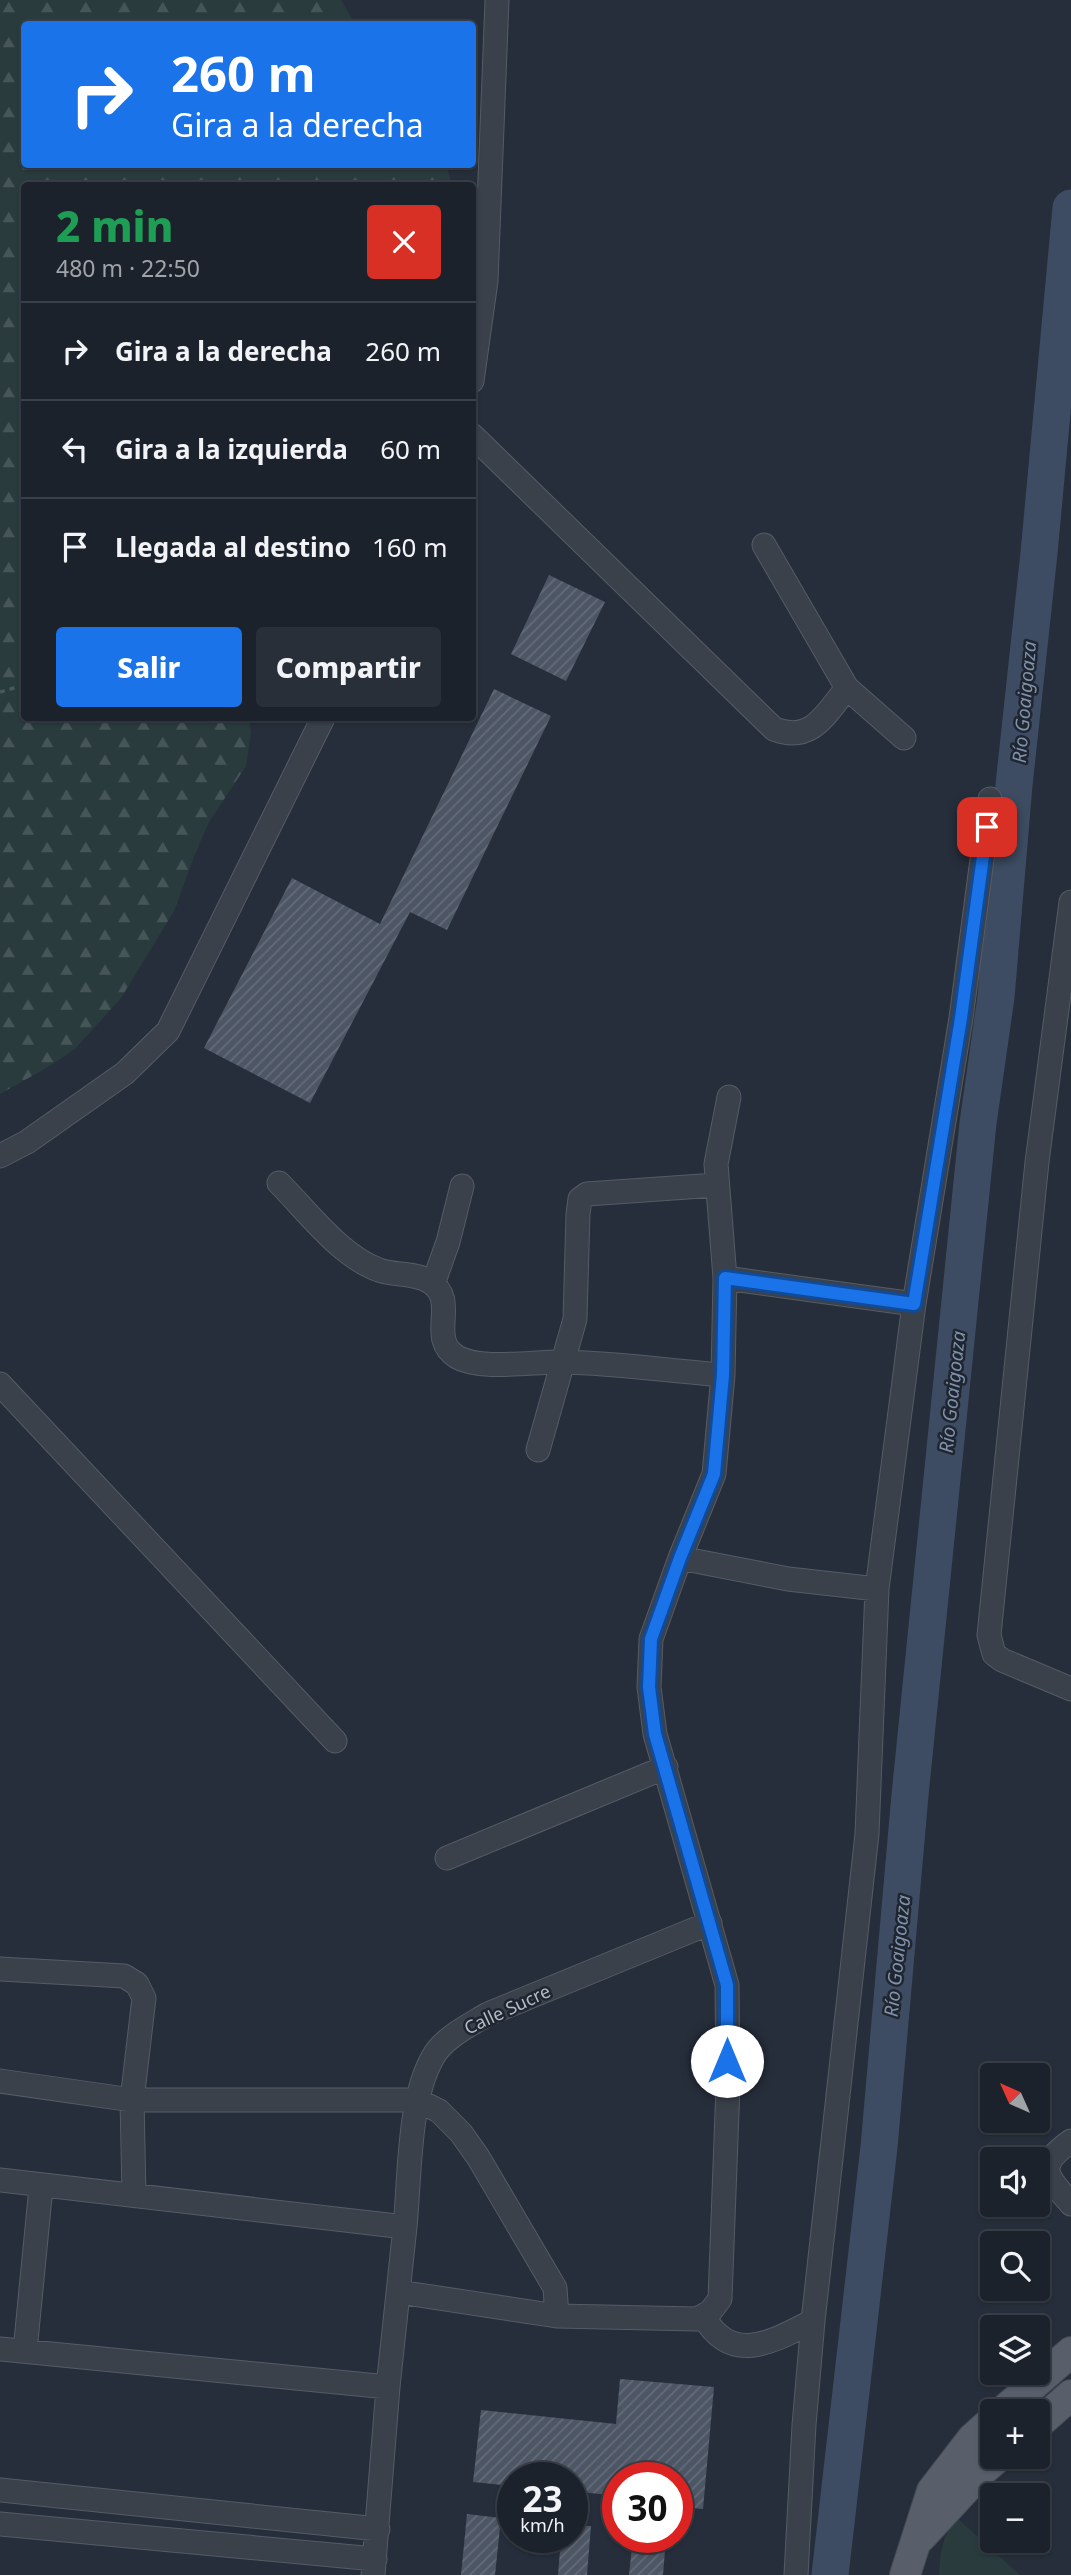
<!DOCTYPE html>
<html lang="es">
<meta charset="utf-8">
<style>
body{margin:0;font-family:"Noto Sans",sans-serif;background:#292f38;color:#f1f3f6;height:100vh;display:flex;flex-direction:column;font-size:26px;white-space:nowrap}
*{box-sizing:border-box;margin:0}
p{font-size:23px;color:#a0a4a9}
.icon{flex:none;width:38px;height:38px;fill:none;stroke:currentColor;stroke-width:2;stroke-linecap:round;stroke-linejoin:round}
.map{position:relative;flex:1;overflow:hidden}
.details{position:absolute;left:21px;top:182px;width:455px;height:539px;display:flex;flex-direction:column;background:#1c222c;border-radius:7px;box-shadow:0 2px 5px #0004,0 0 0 2px #3a3f48}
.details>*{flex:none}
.banner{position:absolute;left:21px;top:21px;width:455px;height:147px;border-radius:7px;box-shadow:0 2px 5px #0004,0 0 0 2px #3a3f48;background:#1a73e8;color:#fff;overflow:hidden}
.needle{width:46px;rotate:315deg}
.buttons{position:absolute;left:980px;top:2063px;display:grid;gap:14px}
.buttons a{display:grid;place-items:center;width:70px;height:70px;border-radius:7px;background:#1c222c;box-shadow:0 2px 5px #0004,0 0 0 2px #3a3f48;font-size:35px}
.speed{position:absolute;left:497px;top:2462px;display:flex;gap:14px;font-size:35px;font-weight:700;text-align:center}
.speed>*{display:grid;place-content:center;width:91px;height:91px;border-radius:50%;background:#1c222c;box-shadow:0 2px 5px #0004,0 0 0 2px #3a3f48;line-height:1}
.speed small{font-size:18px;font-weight:400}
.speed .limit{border:10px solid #d22;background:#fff;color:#111}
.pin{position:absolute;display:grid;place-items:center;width:60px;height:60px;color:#fff;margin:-30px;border-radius:14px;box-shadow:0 4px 10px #0006}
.me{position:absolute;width:77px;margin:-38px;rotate:0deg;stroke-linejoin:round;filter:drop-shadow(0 0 5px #0008)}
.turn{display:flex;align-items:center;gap:24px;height:147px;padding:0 35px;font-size:32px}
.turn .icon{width:91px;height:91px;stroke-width:2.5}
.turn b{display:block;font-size:49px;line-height:60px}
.round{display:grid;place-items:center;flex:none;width:74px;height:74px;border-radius:7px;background:#292f38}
.head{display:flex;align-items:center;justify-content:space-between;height:119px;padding:0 35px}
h1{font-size:42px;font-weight:800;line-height:52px;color:#1e9e55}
.cta{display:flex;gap:14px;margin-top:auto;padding:14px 35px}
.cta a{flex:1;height:80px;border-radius:7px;background:#1a73e8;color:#fff;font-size:28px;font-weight:800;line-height:80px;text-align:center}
.cta a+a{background:#292f38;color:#f1f3f6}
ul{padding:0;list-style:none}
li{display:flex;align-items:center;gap:21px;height:98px;padding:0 35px;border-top:2px solid #3a3f48}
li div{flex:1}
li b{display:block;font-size:26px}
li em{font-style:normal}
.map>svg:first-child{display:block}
.green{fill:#293b3d}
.forest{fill:url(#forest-firs)}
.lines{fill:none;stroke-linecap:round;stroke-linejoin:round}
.river{stroke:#3d4c62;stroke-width:37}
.building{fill:url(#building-hatch)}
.minor-casing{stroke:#555c66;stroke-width:25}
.major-casing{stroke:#434a54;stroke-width:32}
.path{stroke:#48585b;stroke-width:3.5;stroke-dasharray:5 5;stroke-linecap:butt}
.minor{stroke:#3a414b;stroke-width:23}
.major{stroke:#585f6b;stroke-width:30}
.route-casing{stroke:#114b97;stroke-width:18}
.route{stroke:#1a73e8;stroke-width:12}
.labels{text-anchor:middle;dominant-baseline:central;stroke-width:5;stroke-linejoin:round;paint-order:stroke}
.street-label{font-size:18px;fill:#b5bcc7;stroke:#1f2630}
.water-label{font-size:19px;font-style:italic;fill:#8091ab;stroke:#1f2630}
</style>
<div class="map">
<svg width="1071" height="2575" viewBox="0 0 1071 2575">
<defs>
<pattern id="forest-firs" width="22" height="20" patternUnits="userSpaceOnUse" patternTransform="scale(1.75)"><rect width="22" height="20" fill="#293b3d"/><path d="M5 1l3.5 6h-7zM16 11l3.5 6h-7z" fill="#465558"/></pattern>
<pattern id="building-hatch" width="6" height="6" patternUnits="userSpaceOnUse" patternTransform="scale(1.75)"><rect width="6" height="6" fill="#4d5664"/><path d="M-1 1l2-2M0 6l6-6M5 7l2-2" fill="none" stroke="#646c79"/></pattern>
</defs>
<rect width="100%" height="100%" fill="#262e3b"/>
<path class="green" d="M957 2518 1020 2575H939C940 2552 942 2536 957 2518Z"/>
<path class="forest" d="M0 0H341L355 24H24V164H446L452 185 24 186V718H249L251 732 246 766 209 822 196 851 174 911 121 998 75 1049 48 1067 0 1094Z"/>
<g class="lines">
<path class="river" d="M830 2575 879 2147 910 1795 978 1123 996 997 1014 785 1039 553 1071 208"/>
</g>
<path class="building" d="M549 575 605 602 566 681 511 654Z
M494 689 551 716 447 930 410 912 310 1103 204 1048 292 878 380 924Z
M620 2379 714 2387 703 2509 677 2507V2478H618V2496L572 2491V2478H513V2486L473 2482 481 2410 616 2424Z
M467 2514 501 2518 495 2575H461Z
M572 2525 591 2526 587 2575H558L561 2538H572Z
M633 2538H666L663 2575H629Z"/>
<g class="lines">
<defs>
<path id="minor" d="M472 381 486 281 497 0
M472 435 774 729C812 744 826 713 847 688
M764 545 847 688 904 738
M1071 902 1037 1162 989 1635 994 1654 1002 1660 1071 1689
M0 1156 27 1142 125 1073 168 1031 323 718
M279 1183C307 1211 341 1257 379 1270 395 1276 415 1272 430 1282 460 1301 426 1338 457 1357 481 1371 535 1361 563 1362 616 1363 670 1371 723 1375
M725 1278 914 1304
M433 1284 448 1242 462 1186
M0 1384 335 1741
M538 1450 575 1319 578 1214 580 1199 587 1194 716 1185
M680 1558 788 1579 877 1589
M447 1858 666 1767
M0 1969 124 1976 137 1984 144 1998 132 2100 134 2195
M0 2081 132 2100H417L439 2111 461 2133 478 2157 555 2288 557 2316
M1071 2141C1035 2167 1046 2175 1071 2204
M0 2180 405 2227 388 2387 373 2575
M405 2227C410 2177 408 2100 433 2057 443 2038 470 2025 488 2014L710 1923
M399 2292 557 2316 697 2319 710 2312 720 2299 728 2086 727 1985 655 1734 649 1687 651 1639 680 1558 714 1474 723 1375 725 1278 716 1164 729 1097
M704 2317C732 2366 774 2341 813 2321
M0 2349 388 2387
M25 2351 41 2187
M0 2490 378 2529
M0 2524 375 2559
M796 2575 804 2425 813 2321 867 1834 877 1589 914 1304 961 1018 990 799"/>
<path id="major" d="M1002 2412 1071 2352
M1038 2424 1071 2395
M921 2537 984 2469 998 2457
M905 2575 932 2491 972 2439 992 2421"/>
</defs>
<use href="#minor" class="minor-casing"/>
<use href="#major" class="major-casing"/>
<path class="path" d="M0 692 24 685"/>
<use href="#minor" class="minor"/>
<use href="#major" class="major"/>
</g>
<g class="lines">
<defs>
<path id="route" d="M727 2061V1985L655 1734 649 1687 651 1639 680 1558 714 1474 723 1375 725 1278 914 1304 961 1018 987 827"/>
</defs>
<use href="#route" class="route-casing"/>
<use href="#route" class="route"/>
</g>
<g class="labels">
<g class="street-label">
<text transform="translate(507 2009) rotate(-25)">Calle Sucre</text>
</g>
<g class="water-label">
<text transform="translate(1024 702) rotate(-85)">Río Goaigoaza</text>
<text transform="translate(952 1392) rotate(-84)">Río Goaigoaza</text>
<text transform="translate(897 1956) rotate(-84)">Río Goaigoaza</text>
</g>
</g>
</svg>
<div class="buttons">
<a><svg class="needle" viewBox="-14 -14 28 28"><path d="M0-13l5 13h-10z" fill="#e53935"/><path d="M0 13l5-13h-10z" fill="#a0a4a9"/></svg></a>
<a><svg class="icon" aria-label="sound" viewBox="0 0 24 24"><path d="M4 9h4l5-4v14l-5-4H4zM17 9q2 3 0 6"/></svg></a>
<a><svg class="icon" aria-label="search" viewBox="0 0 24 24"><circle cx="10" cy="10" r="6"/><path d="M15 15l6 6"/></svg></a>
<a><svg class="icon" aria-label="layers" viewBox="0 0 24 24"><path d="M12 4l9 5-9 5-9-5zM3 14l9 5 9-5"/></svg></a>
<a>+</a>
<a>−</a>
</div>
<div class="speed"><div>23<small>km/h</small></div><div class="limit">30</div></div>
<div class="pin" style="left:987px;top:827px;background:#d93025"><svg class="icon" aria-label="arrive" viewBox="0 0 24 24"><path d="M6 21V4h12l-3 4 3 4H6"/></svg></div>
<svg class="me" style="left:727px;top:2061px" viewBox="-20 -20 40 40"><circle r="19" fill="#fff"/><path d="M0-13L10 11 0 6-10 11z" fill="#1a73e8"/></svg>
<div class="banner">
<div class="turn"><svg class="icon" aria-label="right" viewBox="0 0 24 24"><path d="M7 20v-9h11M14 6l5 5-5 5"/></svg><div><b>260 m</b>Gira a la derecha</div></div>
</div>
<section class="details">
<div class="head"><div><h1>2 min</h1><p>480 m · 22:50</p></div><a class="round" style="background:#d93025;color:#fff"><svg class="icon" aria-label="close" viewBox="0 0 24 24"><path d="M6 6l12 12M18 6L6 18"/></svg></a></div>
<ul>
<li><svg class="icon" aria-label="right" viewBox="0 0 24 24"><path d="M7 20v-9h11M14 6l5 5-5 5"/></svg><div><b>Gira a la derecha</b></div><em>260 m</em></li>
<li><svg class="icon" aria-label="left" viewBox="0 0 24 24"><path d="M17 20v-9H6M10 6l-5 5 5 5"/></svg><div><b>Gira a la izquierda</b></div><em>60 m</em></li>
<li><svg class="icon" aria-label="arrive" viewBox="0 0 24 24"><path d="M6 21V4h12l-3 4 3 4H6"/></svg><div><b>Llegada al destino</b></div><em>160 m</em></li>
</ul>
<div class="cta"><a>Salir</a><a>Compartir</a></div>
</section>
</div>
